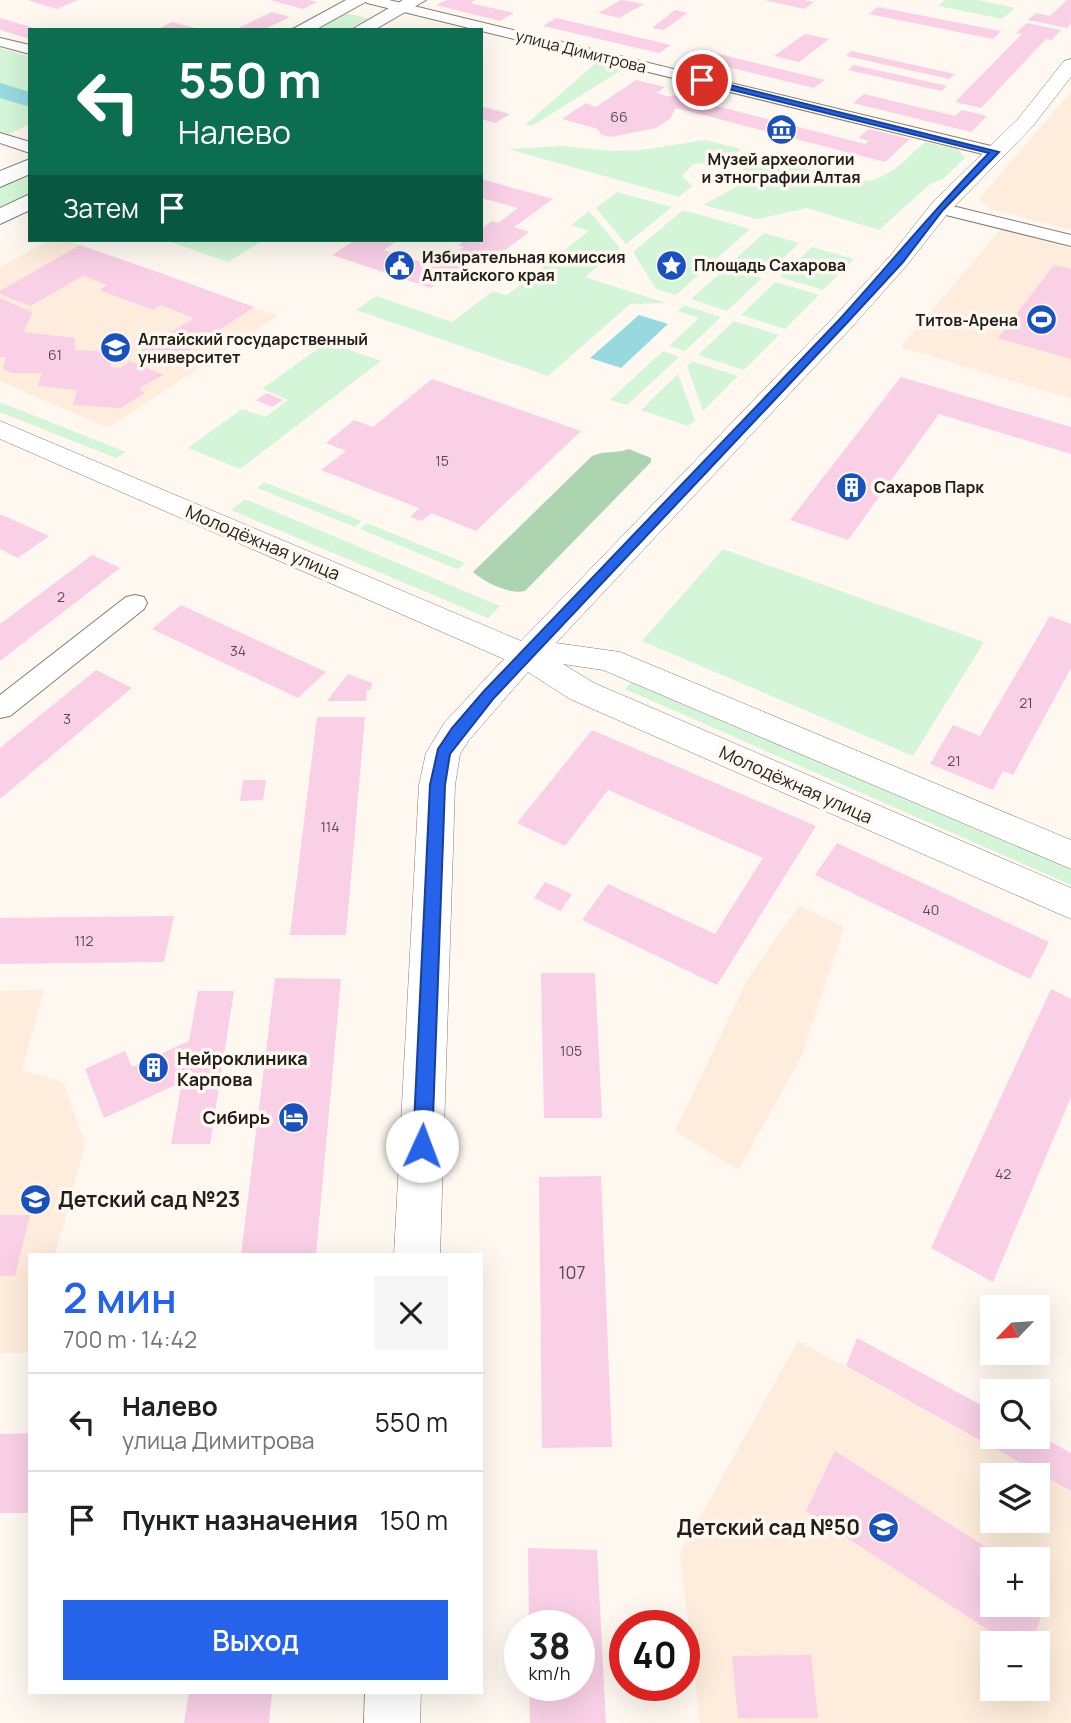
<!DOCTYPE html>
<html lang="ru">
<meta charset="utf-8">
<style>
body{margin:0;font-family:Manrope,sans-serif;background:#f6f6f6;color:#202124;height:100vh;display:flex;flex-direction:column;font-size:26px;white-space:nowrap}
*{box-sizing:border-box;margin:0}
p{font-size:23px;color:#757577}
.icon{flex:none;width:38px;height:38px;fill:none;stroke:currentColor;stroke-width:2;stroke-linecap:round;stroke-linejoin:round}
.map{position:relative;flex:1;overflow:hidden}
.sheet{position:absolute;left:28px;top:1253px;width:455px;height:441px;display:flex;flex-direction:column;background:#fff;border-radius:0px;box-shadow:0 7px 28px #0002}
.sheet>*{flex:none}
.banner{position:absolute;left:28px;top:28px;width:455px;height:214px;border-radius:0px;box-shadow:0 7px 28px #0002;background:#0b6e4f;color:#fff;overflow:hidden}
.needle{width:46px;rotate:245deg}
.buttons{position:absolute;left:980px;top:1295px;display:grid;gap:14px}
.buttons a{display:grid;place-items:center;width:70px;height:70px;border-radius:0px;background:#fff;box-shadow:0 7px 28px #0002;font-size:35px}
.speed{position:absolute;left:504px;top:1610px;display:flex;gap:14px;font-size:35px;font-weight:700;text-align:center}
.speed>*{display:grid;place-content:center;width:91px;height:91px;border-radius:50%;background:#fff;box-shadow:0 7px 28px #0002;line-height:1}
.speed small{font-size:18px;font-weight:400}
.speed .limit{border:10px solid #d22;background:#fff;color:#111}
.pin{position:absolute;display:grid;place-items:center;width:60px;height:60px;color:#fff;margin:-30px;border:4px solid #fff;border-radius:50%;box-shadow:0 2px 7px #0007}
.me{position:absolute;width:77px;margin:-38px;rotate:2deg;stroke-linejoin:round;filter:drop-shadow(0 0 5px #0008)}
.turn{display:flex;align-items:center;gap:24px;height:147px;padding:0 35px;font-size:32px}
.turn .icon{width:91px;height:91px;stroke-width:2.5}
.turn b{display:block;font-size:49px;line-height:60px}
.then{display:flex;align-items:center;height:66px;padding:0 35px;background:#0003;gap:14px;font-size:26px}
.round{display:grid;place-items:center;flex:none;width:74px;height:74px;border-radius:0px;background:#f6f6f6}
.head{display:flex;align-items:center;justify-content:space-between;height:119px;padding:0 35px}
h1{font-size:42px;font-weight:600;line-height:52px;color:#2563eb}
.action{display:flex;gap:14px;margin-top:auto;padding:14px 35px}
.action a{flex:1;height:80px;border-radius:0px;background:#2563eb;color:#fff;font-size:28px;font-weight:600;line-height:80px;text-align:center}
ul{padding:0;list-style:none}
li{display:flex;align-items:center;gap:21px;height:98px;padding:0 35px;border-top:2px solid #e0e0e0}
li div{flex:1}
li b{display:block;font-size:26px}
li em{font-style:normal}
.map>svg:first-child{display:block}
.built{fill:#feeddc;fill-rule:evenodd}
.green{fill:#d4f5d7}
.forest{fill:#acd4b0}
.water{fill:#98d9e0}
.building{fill:#f9d0e6}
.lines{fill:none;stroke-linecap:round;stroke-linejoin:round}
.minor-casing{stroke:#877d73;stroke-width:2}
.tertiary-casing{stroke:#877d73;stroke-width:1}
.primary-casing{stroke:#877d73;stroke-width:2}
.minor{fill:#fff;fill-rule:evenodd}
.tertiary{fill:#fff;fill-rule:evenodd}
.primary{fill:#fff;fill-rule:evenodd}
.route{fill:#2563eb;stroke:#184099;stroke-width:2}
.labels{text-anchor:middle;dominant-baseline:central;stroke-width:7;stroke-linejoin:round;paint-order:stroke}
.number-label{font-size:14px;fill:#584a4d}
.far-street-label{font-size:16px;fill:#221e1a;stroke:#fef8f1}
.far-poi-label{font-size:16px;font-weight:bold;fill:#221e1a;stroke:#fef8f1;text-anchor:start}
.street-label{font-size:18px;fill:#221e1a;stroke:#fef8f1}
.poi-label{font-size:18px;font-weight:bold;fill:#221e1a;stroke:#fef8f1;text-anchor:start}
.near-number-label{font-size:18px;fill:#584a4d}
.near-poi-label{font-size:21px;font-weight:bold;fill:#221e1a;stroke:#fef8f1;text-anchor:start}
</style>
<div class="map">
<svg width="1071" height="1723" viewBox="0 0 1071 1723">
<rect width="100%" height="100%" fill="#fef8f1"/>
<path class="built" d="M1071 92V230L990 209 979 199Z
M1000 230 1071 248V399L901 347Z
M50 240H66L278 316 108 428 0 381V267Z
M799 906 844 927 801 1058 738 1170 675 1131 747 980Z
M44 990 22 1070 63 1082 85 1144 55 1255H30L28 1353H0V991Z
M798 1341 1071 1491V1723H700L680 1553ZM992 1475H1038V1521H992ZM992 1559H1038V1605H992ZM992 1643H1038V1689H992Z"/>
<path class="green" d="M945 0H978L1015 8 1002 19 938 6Z
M346 13 369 19 348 30H313Z
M0 48 30 57V124L7 135 0 132Z
M599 60 626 67 532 126 525 125Z
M705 140 741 149 725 162 693 164 682 176 692 186 679 197 508 149 561 146 613 151 642 150Z
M925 142 959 150 965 158 943 179 930 184 879 230 807 208 758 219 703 205 745 182 742 167 753 157 764 156C789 163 849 185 872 180 892 176 910 155 925 142Z
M30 173V194L0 210V188Z
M617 192 672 207 626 244 596 208Z
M683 210 750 229 676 295 656 289 633 252Z
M589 211 620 248 585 277 666 303 630 304 548 376 356 310 376 296 452 322 493 291 507 295 589 231 571 225Z
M764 233 799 243 767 274 731 263Z
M165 240H264L228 262Z
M812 247 854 259 823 290 780 277Z
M726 268 762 278 727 311 691 299Z
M775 282 819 295 785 329 741 315Z
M684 305 721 317 685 351 669 346 699 318 678 311Z
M734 321 779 335 744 370 698 355Z
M327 342 381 361 240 469 188 448 242 409 265 417 288 400 262 389Z
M663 351 679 357 627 405 610 400Z
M692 361 738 376 703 411 687 366Z
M678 374 695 420 688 426 641 410Z
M0 402 126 452 116 458 0 412Z
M264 482 362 521 355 527 257 488Z
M245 499 500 606 488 618 231 510Z
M367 523 465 563 457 569 360 529Z
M723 549 984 642 913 756 642 641Z
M635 679 1071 866V885L625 689Z"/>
<path class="forest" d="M629 449 651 458V462L525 591C510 595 484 582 473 572L592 456C605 450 617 454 629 449Z"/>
<path class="water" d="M0 83 30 92V107L0 98Z
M639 315 668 324 621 368 590 358Z"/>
<path class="building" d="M27 0H78L57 9Z
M270 0H308L317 2 303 9Z
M447 0H475L470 3 514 13 500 21 436 5Z
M621 0 644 4 619 18 598 13Z
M764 0H803L814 2 804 9Z
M1067 0H1071V23L1067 28 1028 20 1036 13 1050 16Z
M878 7 1001 31 993 39 869 14Z
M675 10 687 13 664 30 652 28Z
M272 12 290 17 263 30H234Z
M0 18 38 29V30H30V39L0 30Z
M556 18 671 45 659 53 543 26Z
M172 22 199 29V30H155Z
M1027 23 1061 30 1052 40 1046 39 981 108 955 102 1022 34 1016 33Z
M805 34 829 39 799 62 774 56Z
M703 50 825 80 814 88 691 58Z
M851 51 955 74 949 79 846 56Z
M854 65 947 86 941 91 848 70Z
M636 80 665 87 657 93 670 97 673 95 865 144 869 141 858 138 869 129 910 139 885 162 676 108 670 119 656 128 611 137 601 135 598 129 562 119 586 103 596 107Z
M864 94 955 116 962 110 987 116 971 132 853 103Z
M481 106 510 114 495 123 481 119Z
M481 179 553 199 514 227 529 232 496 257 480 252 431 288 332 255 355 240H398L384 250 437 267 464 247 458 245 466 240H481V229L492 221 498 223 518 208 481 198Z
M80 245 166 275 254 307 169 364 139 352 194 318 161 305 153 310 99 290 107 285 83 276 30 306 0 294V291Z
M1054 265 1071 269V359L998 338Z
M0 298 33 313 23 332 75 338V350L110 352 111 367 120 368 130 361 164 375 139 388 145 393 120 408 73 405 77 390 38 386 42 373H11L3 369 6 357H0Z
M901 377 1071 427V454L939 414 848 540 790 520Z
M432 379 581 431 476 531 431 513 422 521 410 517 419 508 321 470 346 451 326 443 354 420 373 427Z
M267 393 283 400 272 407 256 400Z
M0 514 49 536 18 558 0 549Z
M92 555 120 568 0 661V624Z
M181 605 326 672 298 698 152 629Z
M1050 616 1071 624V668L1013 775 1003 771 993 790 930 764 953 725 980 736Z
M96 670 132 688 0 799V748Z
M348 674 372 683 371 690H367L366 701H327Z
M317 717H365L346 935H290Z
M592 730 816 826 717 985 582 920 608 884 715 934 763 858 608 790 565 846 517 823Z
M243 780H266L263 800 240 801Z
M837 843 1049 942 1030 979 815 875Z
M545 882 572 894 561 911 534 898Z
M174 916 164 962 0 964V918Z
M541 973H595L602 1118H544Z
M275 978 341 979 316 1255H241Z
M1051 989 1071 999V1097L993 1282 931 1248Z
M198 991H234L210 1144H171L182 1082 104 1118 85 1069 125 1051 132 1067 189 1041Z
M601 1176 612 1447 542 1448 539 1177Z
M0 1215H30L15 1276H0Z
M857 1338 992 1411V1437L1038 1435 1071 1453V1491L846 1366Z
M30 1433V1513H0V1434Z
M835 1451 1005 1559H992V1605H1038V1580L1051 1588 1032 1643H1008L806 1511Z
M528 1548 597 1550 606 1723H530L529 1685H579V1626H529Z
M811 1655 818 1718H738L732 1656Z
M189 1692H272L269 1723H184Z"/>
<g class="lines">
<defs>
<path id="minor" d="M365 0H389L995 147 1003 152 995 157 367 3Z
M0 38 30 45V54L0 46Z
M0 133 30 142V153L0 143Z
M940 203 1071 235V246L934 212 931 208 934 204Z
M135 595 144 597 147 603 144 609 10 716 0 718V695L126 597Z"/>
<path id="tertiary" d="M1071 59V77L1032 127 948 213 907 265 851 328 556 643 620 652 1071 840V869L603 670 563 664 594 683 1071 888V919L570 699 528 672 469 740 460 754 455 785 440 1255H394L419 785 426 753 445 722 504 659 0 439V421L521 641 833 318 891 255 932 203 1018 119 1064 61Z
M365 1692H421L420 1723H364Z"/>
<path id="primary" d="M346 0H369L315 30H291Z
M403 0H426L374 30H351Z
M30 159V174L0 187V171Z
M30 194V210L0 224V208Z"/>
</defs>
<use href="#minor" class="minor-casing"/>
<use href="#tertiary" class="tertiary-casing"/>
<use href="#primary" class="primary-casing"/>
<use href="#minor" class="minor"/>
<use href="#tertiary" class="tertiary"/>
<use href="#primary" class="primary"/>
</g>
<path class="route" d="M702 78 999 152 943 210 903 262 845 325 494 698 450 754 445 785 432 1146 429 1152 422 1154 416 1152 413 1146 430 785 438 749 452 728 484 691 838 321C889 265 936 207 989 153L700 82Z"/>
<defs>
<symbol id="museum-disc" viewBox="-11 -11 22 22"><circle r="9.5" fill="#1952be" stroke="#fef8f1"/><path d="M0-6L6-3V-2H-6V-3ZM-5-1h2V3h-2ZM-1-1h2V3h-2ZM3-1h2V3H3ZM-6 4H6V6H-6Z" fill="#fff"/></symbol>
<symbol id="sight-disc" viewBox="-11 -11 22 22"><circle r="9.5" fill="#1952be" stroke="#fef8f1"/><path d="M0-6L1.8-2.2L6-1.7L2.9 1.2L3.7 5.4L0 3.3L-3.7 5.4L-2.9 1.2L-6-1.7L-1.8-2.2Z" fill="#fff"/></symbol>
<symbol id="civic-disc" viewBox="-11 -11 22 22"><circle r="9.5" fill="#1952be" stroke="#fef8f1"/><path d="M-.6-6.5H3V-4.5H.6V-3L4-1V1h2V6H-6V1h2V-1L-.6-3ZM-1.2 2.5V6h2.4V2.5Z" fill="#fff"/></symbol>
<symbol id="stadium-disc" viewBox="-11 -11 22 22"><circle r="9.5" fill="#1952be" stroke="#fef8f1"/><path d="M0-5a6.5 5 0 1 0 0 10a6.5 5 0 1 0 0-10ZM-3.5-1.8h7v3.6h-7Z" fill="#fff"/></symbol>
<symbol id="university-disc" viewBox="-11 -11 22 22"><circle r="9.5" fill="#1952be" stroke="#fef8f1"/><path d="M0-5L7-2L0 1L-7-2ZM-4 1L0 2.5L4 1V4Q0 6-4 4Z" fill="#fff"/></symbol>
<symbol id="building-disc" viewBox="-11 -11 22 22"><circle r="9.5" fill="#1952be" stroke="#fef8f1"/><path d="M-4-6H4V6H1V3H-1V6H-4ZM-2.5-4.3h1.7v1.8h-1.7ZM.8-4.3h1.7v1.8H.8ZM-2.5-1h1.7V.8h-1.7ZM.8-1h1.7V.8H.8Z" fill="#fff"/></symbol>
<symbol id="hotel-disc" viewBox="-11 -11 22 22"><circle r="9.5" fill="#1952be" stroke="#fef8f1"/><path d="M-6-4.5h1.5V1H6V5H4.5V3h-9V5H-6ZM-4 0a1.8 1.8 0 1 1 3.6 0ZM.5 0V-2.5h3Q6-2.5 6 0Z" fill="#fff"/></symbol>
<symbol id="school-disc" viewBox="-11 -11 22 22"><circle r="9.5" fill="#1952be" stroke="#fef8f1"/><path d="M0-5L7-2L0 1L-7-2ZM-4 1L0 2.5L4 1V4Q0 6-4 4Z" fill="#fff"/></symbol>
</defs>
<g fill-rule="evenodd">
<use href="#museum-disc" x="764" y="112" width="35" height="35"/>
<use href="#sight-disc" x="654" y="248" width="35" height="35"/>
<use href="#civic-disc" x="382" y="248" width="35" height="35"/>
<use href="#stadium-disc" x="1024" y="302" width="35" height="35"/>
<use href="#university-disc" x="98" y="330" width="35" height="35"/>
<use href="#building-disc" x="834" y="470" width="35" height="35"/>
<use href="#building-disc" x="136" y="1050" width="35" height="35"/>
<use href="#hotel-disc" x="276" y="1100" width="35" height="35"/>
<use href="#school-disc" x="18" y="1182" width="35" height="35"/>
<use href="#school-disc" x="866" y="1510" width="35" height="35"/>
</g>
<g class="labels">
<g class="number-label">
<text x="619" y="116">66</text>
<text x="55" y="354">61</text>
<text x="442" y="460">15</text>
<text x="61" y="596">2</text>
<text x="238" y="650">34</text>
<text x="1026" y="702">21</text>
<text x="67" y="718">3</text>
<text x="954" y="760">21</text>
<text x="330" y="826">114</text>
<text x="931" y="909">40</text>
<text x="84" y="940">112</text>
<text x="571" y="1050">105</text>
<text x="1003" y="1173">42</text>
</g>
<g class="far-street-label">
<text transform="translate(581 51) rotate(14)">улица Димитрова</text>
</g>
<g class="far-poi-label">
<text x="781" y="159" text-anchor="middle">Музей археологии<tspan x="781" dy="18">и этнографии Алтая</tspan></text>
<text x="422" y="257">Избирательная комиссия<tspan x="422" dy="18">Алтайского края</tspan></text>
<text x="694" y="265">Площадь Сахарова</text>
<text x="1018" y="320" text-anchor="end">Титов-Арена</text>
<text x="138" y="339">Алтайский государственный<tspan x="138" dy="18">университет</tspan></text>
<text x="874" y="487">Сахаров Парк</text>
</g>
<g class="street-label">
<text transform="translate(263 542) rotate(23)">Молодёжная улица</text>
<text transform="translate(796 784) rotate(24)">Молодёжная улица</text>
</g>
<g class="poi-label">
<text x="177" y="1058">Нейроклиника<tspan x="177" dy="21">Карпова</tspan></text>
<text x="270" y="1117" text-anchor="end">Сибирь</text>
</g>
<g class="near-number-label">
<text x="572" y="1272">107</text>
</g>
<g class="near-poi-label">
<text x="58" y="1199">Детский сад №23</text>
<text x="860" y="1527" text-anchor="end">Детский сад №50</text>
</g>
</g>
</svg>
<div class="buttons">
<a><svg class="needle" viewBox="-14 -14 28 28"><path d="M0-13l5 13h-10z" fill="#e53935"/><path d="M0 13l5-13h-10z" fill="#757577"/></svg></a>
<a><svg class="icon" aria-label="search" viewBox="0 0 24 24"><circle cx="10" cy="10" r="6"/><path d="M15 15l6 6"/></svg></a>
<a><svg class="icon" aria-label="layers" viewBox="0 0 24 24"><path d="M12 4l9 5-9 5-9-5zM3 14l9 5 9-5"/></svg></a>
<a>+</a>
<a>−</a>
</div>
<div class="speed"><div>38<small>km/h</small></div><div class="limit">40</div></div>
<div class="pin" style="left:702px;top:80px;background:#d93025"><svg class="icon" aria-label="arrive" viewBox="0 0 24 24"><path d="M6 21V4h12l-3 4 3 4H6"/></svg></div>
<svg class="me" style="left:422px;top:1146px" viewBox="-20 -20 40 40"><circle r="19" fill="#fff"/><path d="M0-13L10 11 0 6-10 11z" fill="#2563eb"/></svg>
<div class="banner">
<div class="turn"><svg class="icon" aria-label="left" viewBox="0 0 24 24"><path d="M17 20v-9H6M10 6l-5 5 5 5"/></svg><div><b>550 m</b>Налево</div></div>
<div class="then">Затем<svg class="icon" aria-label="arrive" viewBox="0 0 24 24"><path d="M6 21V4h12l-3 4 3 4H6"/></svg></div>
</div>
<section class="sheet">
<div class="head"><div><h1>2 мин</h1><p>700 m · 14:42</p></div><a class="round"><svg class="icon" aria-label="close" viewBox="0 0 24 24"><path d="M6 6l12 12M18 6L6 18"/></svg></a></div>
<ul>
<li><svg class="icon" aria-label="left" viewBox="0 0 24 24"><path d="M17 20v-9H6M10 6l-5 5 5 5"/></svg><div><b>Налево</b><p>улица Димитрова</p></div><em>550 m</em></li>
<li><svg class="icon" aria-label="arrive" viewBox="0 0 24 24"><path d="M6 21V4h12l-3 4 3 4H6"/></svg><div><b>Пункт назначения</b></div><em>150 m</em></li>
</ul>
<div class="action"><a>Выход</a></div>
</section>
</div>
